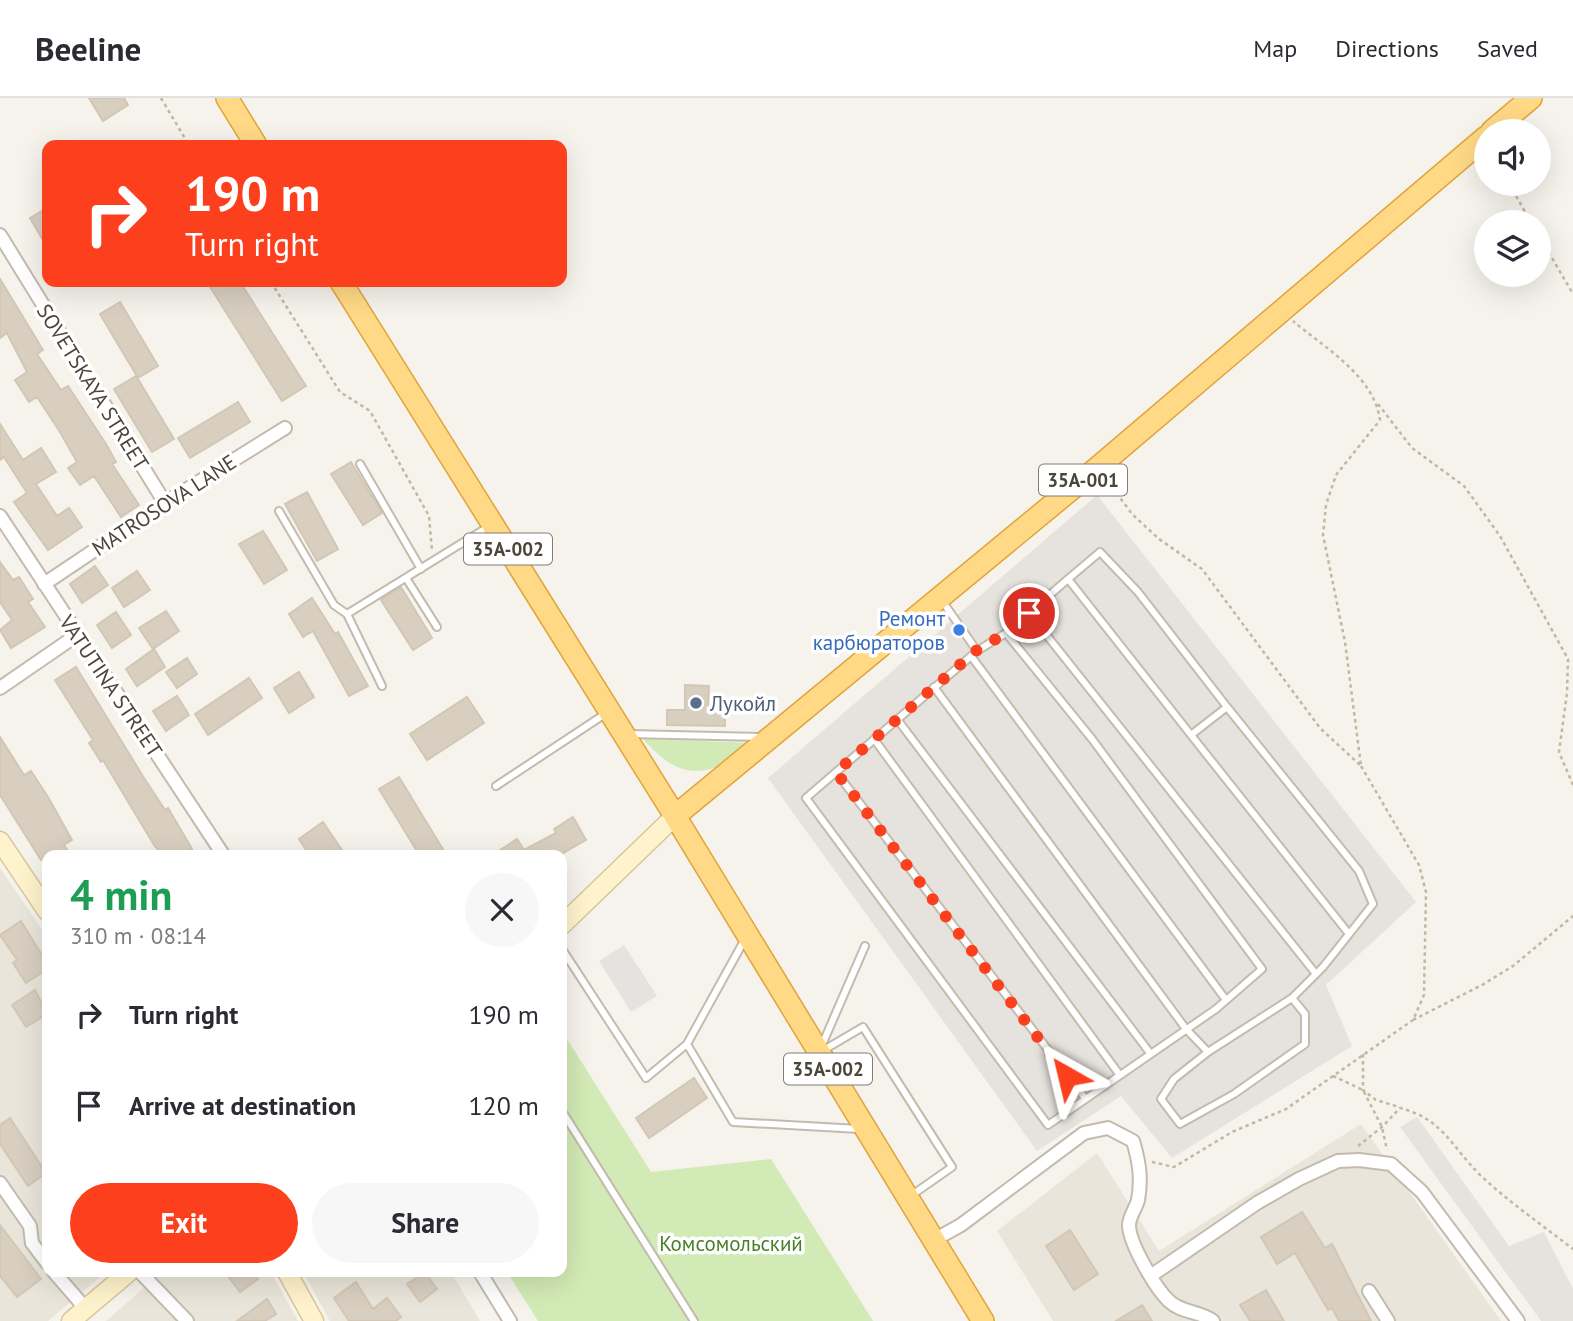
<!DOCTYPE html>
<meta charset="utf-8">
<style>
body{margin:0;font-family:"PT Sans",sans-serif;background:#f7f7f7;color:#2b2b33;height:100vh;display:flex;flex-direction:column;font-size:26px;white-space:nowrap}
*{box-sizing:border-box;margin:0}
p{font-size:23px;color:#7c7c81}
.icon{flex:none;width:38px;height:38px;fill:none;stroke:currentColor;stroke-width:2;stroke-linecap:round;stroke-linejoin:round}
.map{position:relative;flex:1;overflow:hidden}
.drawer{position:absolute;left:42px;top:752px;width:525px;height:427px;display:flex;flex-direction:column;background:#fff;border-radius:14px;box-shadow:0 7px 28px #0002}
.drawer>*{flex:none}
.top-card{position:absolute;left:42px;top:42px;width:525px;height:147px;border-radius:14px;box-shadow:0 7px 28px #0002;background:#fc3f1d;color:#fff;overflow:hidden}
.buttons{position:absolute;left:1474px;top:21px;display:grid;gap:14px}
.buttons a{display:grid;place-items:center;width:77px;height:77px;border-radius:50%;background:#fff;box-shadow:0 7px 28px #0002;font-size:35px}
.pin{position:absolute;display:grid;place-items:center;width:60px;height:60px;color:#fff;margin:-30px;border:4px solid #fff;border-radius:50%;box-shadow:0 2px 7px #0007}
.me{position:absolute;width:77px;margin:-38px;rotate:323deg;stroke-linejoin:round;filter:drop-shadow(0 0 5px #0008)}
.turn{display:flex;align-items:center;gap:24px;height:147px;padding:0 28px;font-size:32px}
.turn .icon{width:91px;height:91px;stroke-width:2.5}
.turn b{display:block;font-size:49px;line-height:60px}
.round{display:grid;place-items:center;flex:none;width:74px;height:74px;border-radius:37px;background:#f7f7f7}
.summary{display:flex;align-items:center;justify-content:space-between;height:119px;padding:0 28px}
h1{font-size:42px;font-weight:700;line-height:52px;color:#1e9e55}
.primary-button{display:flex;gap:14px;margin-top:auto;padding:14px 28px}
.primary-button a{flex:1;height:80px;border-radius:42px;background:#fc3f1d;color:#fff;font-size:28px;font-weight:700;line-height:80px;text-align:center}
.primary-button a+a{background:#f7f7f7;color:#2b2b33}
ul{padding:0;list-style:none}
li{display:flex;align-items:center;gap:21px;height:91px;padding:0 28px}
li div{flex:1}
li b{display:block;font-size:26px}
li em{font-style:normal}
header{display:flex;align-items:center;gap:42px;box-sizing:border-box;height:98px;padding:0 35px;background:#fff;border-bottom:2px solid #e1e1e2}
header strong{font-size:33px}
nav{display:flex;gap:38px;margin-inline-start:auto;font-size:24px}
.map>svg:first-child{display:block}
.residential{fill:#eae5da}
.industrial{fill:#e6e2dd}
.green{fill:#d2eab5}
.parking{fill:#e5e3e0}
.building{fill:#d8cfc1;stroke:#d3c7b4;stroke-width:2}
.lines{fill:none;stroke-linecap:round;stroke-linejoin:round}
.service-casing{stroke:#c2bbae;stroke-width:10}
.minor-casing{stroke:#c2bbae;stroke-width:16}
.secondary-casing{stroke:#d6c79b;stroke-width:21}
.trunk-casing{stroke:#e0a43c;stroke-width:24}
.path{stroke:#c4b79f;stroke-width:2.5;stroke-dasharray:3.5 3.5;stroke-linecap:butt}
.service{stroke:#fff;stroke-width:6}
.minor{stroke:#fff;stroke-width:12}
.secondary{stroke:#fff3cd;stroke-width:18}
.trunk{stroke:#ffd985;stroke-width:21}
.route{stroke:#fc3f1d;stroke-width:12;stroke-dasharray:0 21.6}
.shop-dot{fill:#3f7fe0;stroke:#fff;stroke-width:2.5}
.service-dot{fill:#5c6f8a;stroke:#fff;stroke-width:2.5}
.labels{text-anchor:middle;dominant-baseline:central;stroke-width:7;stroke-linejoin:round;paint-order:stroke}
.shield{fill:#fff;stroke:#817c74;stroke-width:2}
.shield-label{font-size:19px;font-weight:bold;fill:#4b4439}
.street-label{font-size:21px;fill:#4b4439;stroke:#fff}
.shop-label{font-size:21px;fill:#366cbe;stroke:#fff;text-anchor:end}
.service-label{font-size:21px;fill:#4e5e75;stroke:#fff;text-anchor:start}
.park-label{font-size:21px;fill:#4a7f2a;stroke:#fff}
</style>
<header>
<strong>Beeline</strong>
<nav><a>Map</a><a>Directions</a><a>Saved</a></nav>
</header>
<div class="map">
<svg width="1573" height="1223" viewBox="0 0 1573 1223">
<rect width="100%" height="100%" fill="#f6f3ec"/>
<path class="residential" d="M0 770 47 839V1174H106L48 1223H0Z
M1361 1026 1501 1223H1053L997 1133 1097 1055 1159 1153Z
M162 1174H271L298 1223H106Z
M303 1174H451L480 1223H330Z"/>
<path class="industrial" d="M1097 397 1416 804 1326 887 1352 948 1172 1060 1121 998 1037 1053 768 680Z
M1417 1019 1509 1148 1544 1134 1573 1191V1223H1541L1400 1029Z"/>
<path class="green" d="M643 641 753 645C711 681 681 685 643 641Z
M562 933 651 1074 771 1061 873 1223H538L507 1174H562Z"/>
<path class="parking" d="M624 847 657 898 631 914 599 863Z"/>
<path class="building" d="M89 0H124L128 7 103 23Z
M47 110V149L30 120Z
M0 181 43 252 37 256 61 292 68 288 106 346 116 364 112 366 139 407 121 419 94 378 80 387 68 370 77 364 60 334 37 299 29 304 15 282 27 274 7 235 0 240Z
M207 184H240L306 288 282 303Z
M120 204 158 268 138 280 100 216Z
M136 278 174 341 152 354 114 291Z
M238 304 250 324 190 360 178 340Z
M0 326 23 362 41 350 56 374 36 386 57 418 69 410 82 429 48 452 14 404 27 395 4 359 0 362Z
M351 364 382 415 363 427 331 376Z
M307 394 338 451 317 463 285 406Z
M263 433 287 472 264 486 239 446Z
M0 464 13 482 19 479 33 501 28 504 45 529 11 550 0 532 12 522 0 504Z
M95 468 108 487 82 505 70 486Z
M137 473 150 492 124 509 112 490Z
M401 489 432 540 413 552 381 502Z
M312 500 335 536 338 534 368 588 349 598 313 533 303 539 289 516Z
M166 513 179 533 153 551 139 530Z
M116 514 131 537 112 550 97 527Z
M154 551 165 569 137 588 126 571Z
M187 560 197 576 177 590 166 574Z
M76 569 144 680 165 712 168 710 192 751 183 758H163L154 747 103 662 101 664 89 645 93 642 55 582Z
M299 574 314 599 289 615 274 590Z
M249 580 262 600 208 637 195 616Z
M685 587 709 588 708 611 725 612V628L667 627V612H685Z
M177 598 189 617 166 633 153 613Z
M467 599 484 625 427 662 410 636Z
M0 639 24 677 31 673 48 699 72 742 64 747 71 758H47L41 762 0 697Z
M399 679 447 758H420L379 691Z
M573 719 586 742 558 758H491L517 741 524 752 556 735 554 731Z
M323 724 346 758H310L299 741Z
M21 823 47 865V871L26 885 13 865 17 862 0 837Z
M35 892 47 916 26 929 12 907Z
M694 980 707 1000 649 1040 636 1020Z
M10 1020 46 1075 28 1088 0 1046V1027Z
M1302 1114 1325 1150 1332 1146 1371 1223H1339L1332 1210 1328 1212 1295 1155 1277 1166 1261 1139Z
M0 1127 41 1181 17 1199 0 1178Z
M1070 1132 1098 1176 1074 1192 1046 1148Z
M225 1174H253L258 1181 240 1194Z
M425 1174 437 1191 420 1204 407 1186Z
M356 1184 373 1211 387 1200 401 1219 396 1223H349L334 1200Z
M1266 1192 1284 1223H1250L1240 1207Z
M267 1201 276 1216 265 1223H237Z
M1142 1207 1152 1223H1116Z"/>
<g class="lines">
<defs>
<path id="service" d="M360 366 421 471
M279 413 334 507 347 516
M406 480 437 529
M1068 481 1029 515 1316 876
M943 504 977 553 806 700 1048 1027 1216 911 1262 871 1092 641 1006 535 977 553
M1006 535 1029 515
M971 558 1226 902
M382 588 347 516 488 429
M934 589 1186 931 1208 954 1174 981 1161 1001 1180 1026 1234 996 1305 946V916L1292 900 1208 954
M897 621 1150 955
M628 636 761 639
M1191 637 1068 481 1100 454 1138 494 1227 609
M874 641 1119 976
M836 674 1084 999
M496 688 605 616
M745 841 687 946 733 1024 859 1031
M562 851 646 980 687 946
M1292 900 1323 869 1373 806 1359 773 1227 609 1191 637 1349 836
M822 947 865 848
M822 953 863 929 952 1069 912 1097
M562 1013 694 1223"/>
<path id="minor" d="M0 137 165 405
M0 418 224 758
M44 486 165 405 285 330
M0 590 77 537
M0 1085 30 1128 32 1145 47 1165
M934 1142 961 1127 1084 1035 1108 1030 1133 1043C1139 1063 1142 1080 1138 1102 1136 1110 1129 1119 1129 1127 1129 1145 1156 1191 1169 1203 1181 1215 1200 1213 1213 1223
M54 1174 86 1211
M140 1174 187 1223
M480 1174 510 1223
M1152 1177 1257 1105 1299 1081 1338 1063 1359 1062 1391 1066 1422 1094 1518 1223
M1369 1193 1388 1223"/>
<path id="secondary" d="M0 743 47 813
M562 827 675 718
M287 1174 314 1223
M71 1223 129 1174"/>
<path id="trunk" d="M227 0 256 47
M1492 33 1531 0
M341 184 675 718 983 1223
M675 718 1097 370 1486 39"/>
</defs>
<use href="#service" class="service-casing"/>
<use href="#minor" class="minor-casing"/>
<use href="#secondary" class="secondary-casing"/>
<use href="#trunk" class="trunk-casing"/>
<path class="path" d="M161 0 189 47
M1509 86 1531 124
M1538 136 1573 196
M271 184 340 294 370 313 429 418 432 453
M1378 306 1412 350 1464 388 1500 438 1568 561 1567 595 1559 654 1573 687
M1108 384 1133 417 1159 441 1202 471 1320 630 1361 668 1345 544 1323 437 1326 407 1336 377 1380 322C1374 278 1325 250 1293 223
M1361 668 1419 767 1426 794 1424 897 1413 922 1482 887 1513 868 1573 818
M1363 956V992L1376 1002 1399 1009
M1333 978 1363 992 1382 1029 1387 1052
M1358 1048 1382 1029 1400 1010C1443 1021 1451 1048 1480 1077 1509 1104 1542 1127 1573 1151
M1152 1064 1174 1069 1232 1034 1286 1011 1413 922"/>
<use href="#service" class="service"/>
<use href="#minor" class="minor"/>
<use href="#secondary" class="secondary"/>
<use href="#trunk" class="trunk"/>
</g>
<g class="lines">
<path class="route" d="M1029 515 1006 535 977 552 836 674 1067 978"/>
</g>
<circle class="shop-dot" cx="959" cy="532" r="7"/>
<circle class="service-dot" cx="696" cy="605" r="7"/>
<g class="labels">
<g class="shield">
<rect x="1039" y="366.5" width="88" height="31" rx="5"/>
<rect x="464" y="435.5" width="88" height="31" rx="5"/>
<rect x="784" y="955.5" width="88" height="31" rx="5"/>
</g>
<g class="shield-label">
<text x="1083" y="382">35А-001</text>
<text x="508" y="451">35А-002</text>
<text x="828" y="971">35А-002</text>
</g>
<g class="street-label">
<text transform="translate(93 289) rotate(58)">SOVETSKAYA STREET</text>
<text transform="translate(164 407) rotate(-33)">MATROSOVA LANE</text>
<text transform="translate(111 588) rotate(56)">VATUTINA STREET</text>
</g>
<g class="shop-label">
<text x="945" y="520">Ремонт<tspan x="945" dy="24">карбюраторов</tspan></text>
</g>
<g class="service-label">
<text x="710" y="605">Лукойл</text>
</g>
<g class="park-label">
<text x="731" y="1145">Комсомольский</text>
</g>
</g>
</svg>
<div class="buttons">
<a><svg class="icon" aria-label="sound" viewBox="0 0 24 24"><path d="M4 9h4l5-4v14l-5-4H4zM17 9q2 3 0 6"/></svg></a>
<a><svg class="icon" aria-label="layers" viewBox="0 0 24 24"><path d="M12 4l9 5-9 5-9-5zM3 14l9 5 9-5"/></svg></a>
</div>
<div class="pin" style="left:1029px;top:515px;background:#d93025"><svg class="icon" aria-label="arrive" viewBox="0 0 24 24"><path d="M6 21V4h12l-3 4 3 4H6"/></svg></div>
<svg class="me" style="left:1067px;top:978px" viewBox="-20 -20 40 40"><path d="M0-17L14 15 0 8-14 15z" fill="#fc3f1d" stroke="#fff" stroke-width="4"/></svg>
<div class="top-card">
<div class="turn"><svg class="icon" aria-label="right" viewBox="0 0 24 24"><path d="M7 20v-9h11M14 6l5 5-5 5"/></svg><div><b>190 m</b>Turn right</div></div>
</div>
<section class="drawer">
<div class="summary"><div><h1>4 min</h1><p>310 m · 08:14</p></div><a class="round"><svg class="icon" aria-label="close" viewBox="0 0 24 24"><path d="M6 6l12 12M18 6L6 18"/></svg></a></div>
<ul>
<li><svg class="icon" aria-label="right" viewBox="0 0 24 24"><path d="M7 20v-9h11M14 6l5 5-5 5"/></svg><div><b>Turn right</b></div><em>190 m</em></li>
<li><svg class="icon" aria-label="arrive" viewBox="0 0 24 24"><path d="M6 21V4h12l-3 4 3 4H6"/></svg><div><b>Arrive at destination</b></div><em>120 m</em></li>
</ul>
<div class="primary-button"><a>Exit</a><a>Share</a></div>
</section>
</div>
